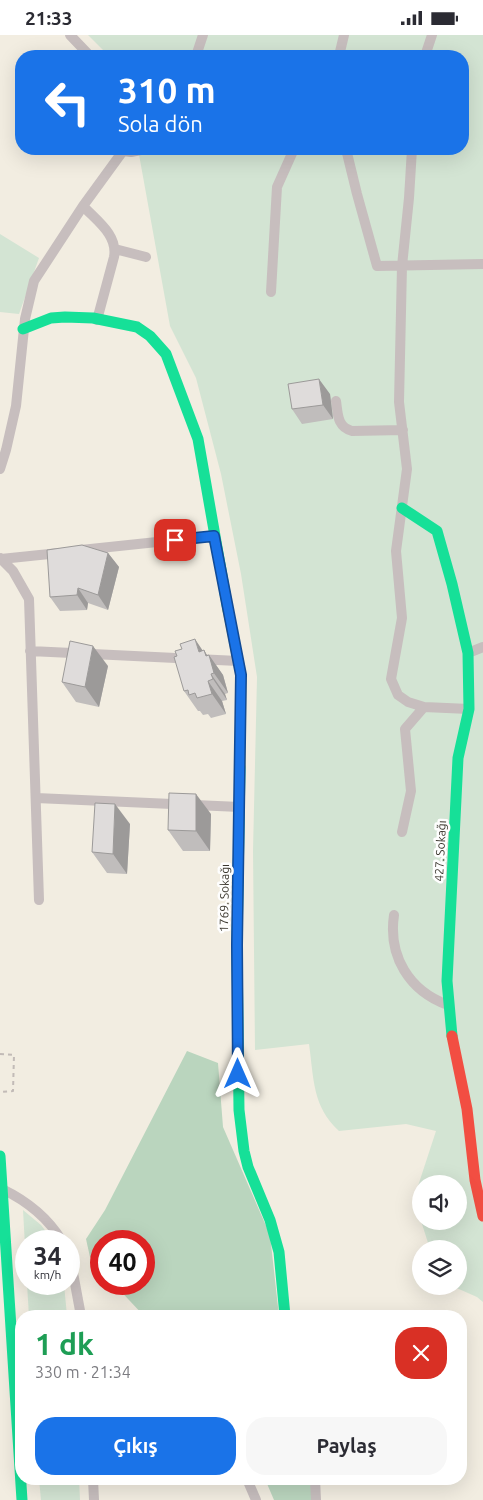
<!DOCTYPE html>
<html lang="tr">
<meta charset="utf-8">
<style>
body{margin:0;font-family:Ubuntu,sans-serif;background:#f7f7f7;color:#2b2b33;height:100vh;display:flex;flex-direction:column;font-size:19px;white-space:nowrap}
*{box-sizing:border-box;margin:0}
p{font-size:16px;color:#7c7c81}
.icon{flex:none;width:28px;height:28px;fill:none;stroke:currentColor;stroke-width:2;stroke-linecap:round;stroke-linejoin:round}
.map{position:relative;flex:1;overflow:hidden}
.details{position:absolute;left:15px;top:1275px;width:452px;height:175px;display:flex;flex-direction:column;background:#fff;border-radius:20px;box-shadow:0 5px 20px #0002}
.details>*{flex:none}
.banner{position:absolute;left:15px;top:15px;width:454px;height:105px;border-radius:20px;box-shadow:0 5px 20px #0002;background:#1a73e8;color:#fff;overflow:hidden}
.fabs{position:absolute;left:412px;top:1140px;display:grid;gap:10px}
.fabs a{display:grid;place-items:center;width:55px;height:55px;border-radius:50%;background:#fff;box-shadow:0 5px 20px #0002;font-size:25px}
.speed{position:absolute;left:15px;top:1195px;display:flex;gap:10px;font-size:25px;font-weight:700;text-align:center}
.speed>*{display:grid;place-content:center;width:65px;height:65px;border-radius:50%;background:#fff;box-shadow:0 5px 20px #0002;line-height:1}
.speed small{font-size:12px;font-weight:400}
.speed .limit{border:8px solid #d22;background:#fff;color:#111}
.pin{position:absolute;display:grid;place-items:center;width:42px;height:42px;color:#fff;margin:-21px;border-radius:10px;box-shadow:0 2px 8px #0006}
.me{position:absolute;width:55px;margin:-28px;rotate:0deg;stroke-linejoin:round;filter:drop-shadow(0 0 4px #0008)}
.turn{display:flex;align-items:center;gap:18px;height:105px;padding:0 20px;font-size:22px}
.turn .icon{width:65px;height:65px;stroke-width:2.5}
.turn b{display:block;font-size:35px;line-height:42px}
.round{display:grid;place-items:center;flex:none;width:52px;height:52px;border-radius:20px;background:#f7f7f7}
.headline{display:flex;align-items:center;justify-content:space-between;height:85px;padding:0 20px}
h1{font-size:30px;font-weight:700;line-height:38px;color:#1e9e55}
.action{display:flex;gap:10px;margin-top:auto;padding:10px 20px}
.action a{flex:1;height:58px;border-radius:20px;background:#1a73e8;color:#fff;font-size:20px;font-weight:700;line-height:58px;text-align:center}
.action a+a{background:#f7f7f7;color:#2b2b33}
.status{display:flex;justify-content:space-between;align-items:center;height:35px;padding:0 25px;background:#fff;direction:ltr}
.status svg{height:14px;fill:currentColor}
.map>svg:first-child{display:block}
.green{fill:#d3e4d3}
.forest{fill:#bad5be}
.lines{fill:none;stroke-linecap:round;stroke-linejoin:round}
.path{stroke:#c2bbb7;stroke-width:2;stroke-dasharray:4 4;stroke-linecap:butt}
.street{stroke:#c7bebe;stroke-width:10}
.fast{stroke:#16e098;stroke-width:11}
.slow{stroke:#ffcf43;stroke-width:11}
.jam{stroke:#f24e42;stroke-width:11}
.wall{fill:#c0bdbc}
.shaded-wall{fill:#9c9a99}
.building{fill:#dfdcdb;stroke:#9c9a99}
.route-casing{stroke:#114b97;stroke-width:12}
.route{stroke:#1a73e8;stroke-width:9}
.labels{text-anchor:middle;dominant-baseline:central;stroke-width:5;stroke-linejoin:round;paint-order:stroke}
.street-label{font-size:12px;fill:#3b372e;stroke:#fefefe}
</style>
<div class="status"><b>21:33</b><svg viewBox="0 0 49 12"><path d="M0 12V9h3v3zM5 12V6h3v6zM10 12V3h3v9zM15 12V0h3v12zM26 1h20v11H26zM47 4h2v5h-2z"/></svg></div>
<div class="map">
<svg width="483" height="1465" viewBox="0 0 483 1465">
<rect width="100%" height="100%" fill="#f2ede1"/>
<path class="green" d="M88 0H483V1267L477 1262 452 1251H459V1214H430L421 1186H459V1149H421V1186L418 1151 436 1096 406 1089 339 1096C312 1071 314 1044 309 1009L255 1015 253 816 257 642 241 539 221 439 196 343 170 291 138 114H462V21H109Z
M0 199 39 223 19 279 0 277Z
M23 1175 41 1190 53 1206H26V1229Z
M27 1249H64L67 1281H29Z
M39 1444H79L80 1465H41Z"/>
<path class="forest" d="M187 1016 218 1028 223 1092 270 1200 279 1281H144L114 1249H144V1206H101V1234L90 1222 86 1204 105 1175Z
M265 1444H313L314 1465H274Z"/>
<g class="lines">
<path class="path" d="M0 1019 14 1020 13 1056 0 1057"/>
<path class="street" d="M70 0 90 21
M196 21 203 0
M339 21 344 0
M425 21 432 0
M346 114 357 159 377 231 483 229
M412 114 409 163 402 231 399 367 407 434 396 516 402 583 391 644 398 660 408 667 424 672 469 674
M83 171C97 186 118 200 114 222L97 285
M115 214 146 222
M271 257 277 152 294 114
M336 366C338 379 337 392 352 396L403 395
M0 434 6 415 16 371 25 284 34 246 83 171 123 116 131 117 146 114
M81 515 214 501
M0 523 13 536 29 564 39 865
M1 524 59 518
M30 616 238 626
M468 618 483 612
M36 763 240 772
M402 797 411 756 405 694 424 672
M394 880C388 921 409 956 448 970
M2 1154C27 1166 48 1183 62 1206
M69 1221 71 1227 81 1281
M93 1444 94 1465
M247 1444 256 1465
M315 1444 316 1465"/>
<path class="fast" d="M23 294 51 283 65 282 93 283 137 292 150 301 166 319 198 404 228 575
M402 473 437 496 452 549 468 618 469 674 458 723 447 946 452 1001
M240 732 237 910 239 1075 244 1116 248 1132 270 1185 279 1217 285 1281
M0 1121 22 1465"/>
<path class="slow" d="M228 575 241 640 240 732"/>
<path class="jam" d="M452 1001 467 1074 475 1145 483 1181"/>
</g>
<path class="wall" d="M330 359 333 384 302 389 292 374Z
M108 518 119 532 108 575 88 568 87 575 60 576 50 562Z
M204 615 207 621 209 620 223 640 228 658 225 659 227 665 222 666 226 679 211 683 208 679 203 680 200 676H198L184 656Z
M108 631 99 672 76 667 62 647Z
M211 779 210 816H183L168 795Z
M130 789 127 839 107 838 92 817Z"/>
<path class="shaded-wall" d="M319 344 330 359 333 384 323 370Z
M108 518 119 532 108 575 98 560Z
M78 553 88 568 87 575 77 560Z
M195 604 205 619 204 615 210 625 209 620 223 640 228 658 199 617Z
M93 611 108 631 99 672 85 652Z
M211 639 225 659 227 665 213 644Z
M208 646 222 666 226 679 212 659Z
M196 759 211 779 210 816 196 796Z
M115 769 130 789 127 839 113 819Z"/>
<path class="building" d="M319 344 323 370 292 374 288 349Z
M82 510 108 518 98 560 78 553 77 560 50 562 47 515Z
M195 604 199 617 204 615 206 621 209 620 214 638 211 639 213 644 208 646 212 659 197 663 195 658 189 660 188 655 184 656 174 622 177 621 175 616 182 614 180 609Z
M70 606 93 611 85 652 62 647Z
M169 758 196 759V796L168 795Z
M95 768 115 769 113 819 92 817Z"/>
<g class="lines">
<defs>
<path id="route" d="M175 505 214 501 241 640 237 910 238 1039"/>
</defs>
<use href="#route" class="route-casing"/>
<use href="#route" class="route"/>
</g>
<g class="labels">
<g class="street-label">
<text transform="translate(440 816) rotate(-87)">427. Sokağı</text>
<text transform="translate(224 863) rotate(-89)">1769. Sokağı</text>
</g>
</g>
</svg>
<div class="fabs">
<a><svg class="icon" aria-label="sound" viewBox="0 0 24 24"><path d="M4 9h4l5-4v14l-5-4H4zM17 9q2 3 0 6"/></svg></a>
<a><svg class="icon" aria-label="layers" viewBox="0 0 24 24"><path d="M12 4l9 5-9 5-9-5zM3 14l9 5 9-5"/></svg></a>
</div>
<div class="speed"><div>34<small>km/h</small></div><div class="limit">40</div></div>
<div class="pin" style="left:175px;top:505px;background:#d93025"><svg class="icon" aria-label="arrive" viewBox="0 0 24 24"><path d="M6 21V4h12l-3 4 3 4H6"/></svg></div>
<svg class="me" style="left:238px;top:1039px" viewBox="-20 -20 40 40"><path d="M0-17L14 15 0 8-14 15z" fill="#1a73e8" stroke="#fff" stroke-width="4"/></svg>
<div class="banner">
<div class="turn"><svg class="icon" aria-label="left" viewBox="0 0 24 24"><path d="M17 20v-9H6M10 6l-5 5 5 5"/></svg><div><b>310 m</b>Sola dön</div></div>
</div>
<section class="details">
<div class="headline"><div><h1>1 dk</h1><p>330 m · 21:34</p></div><a class="round" style="background:#d93025;color:#fff"><svg class="icon" aria-label="close" viewBox="0 0 24 24"><path d="M6 6l12 12M18 6L6 18"/></svg></a></div>
<div class="action"><a>Çıkış</a><a>Paylaş</a></div>
</section>
</div>
